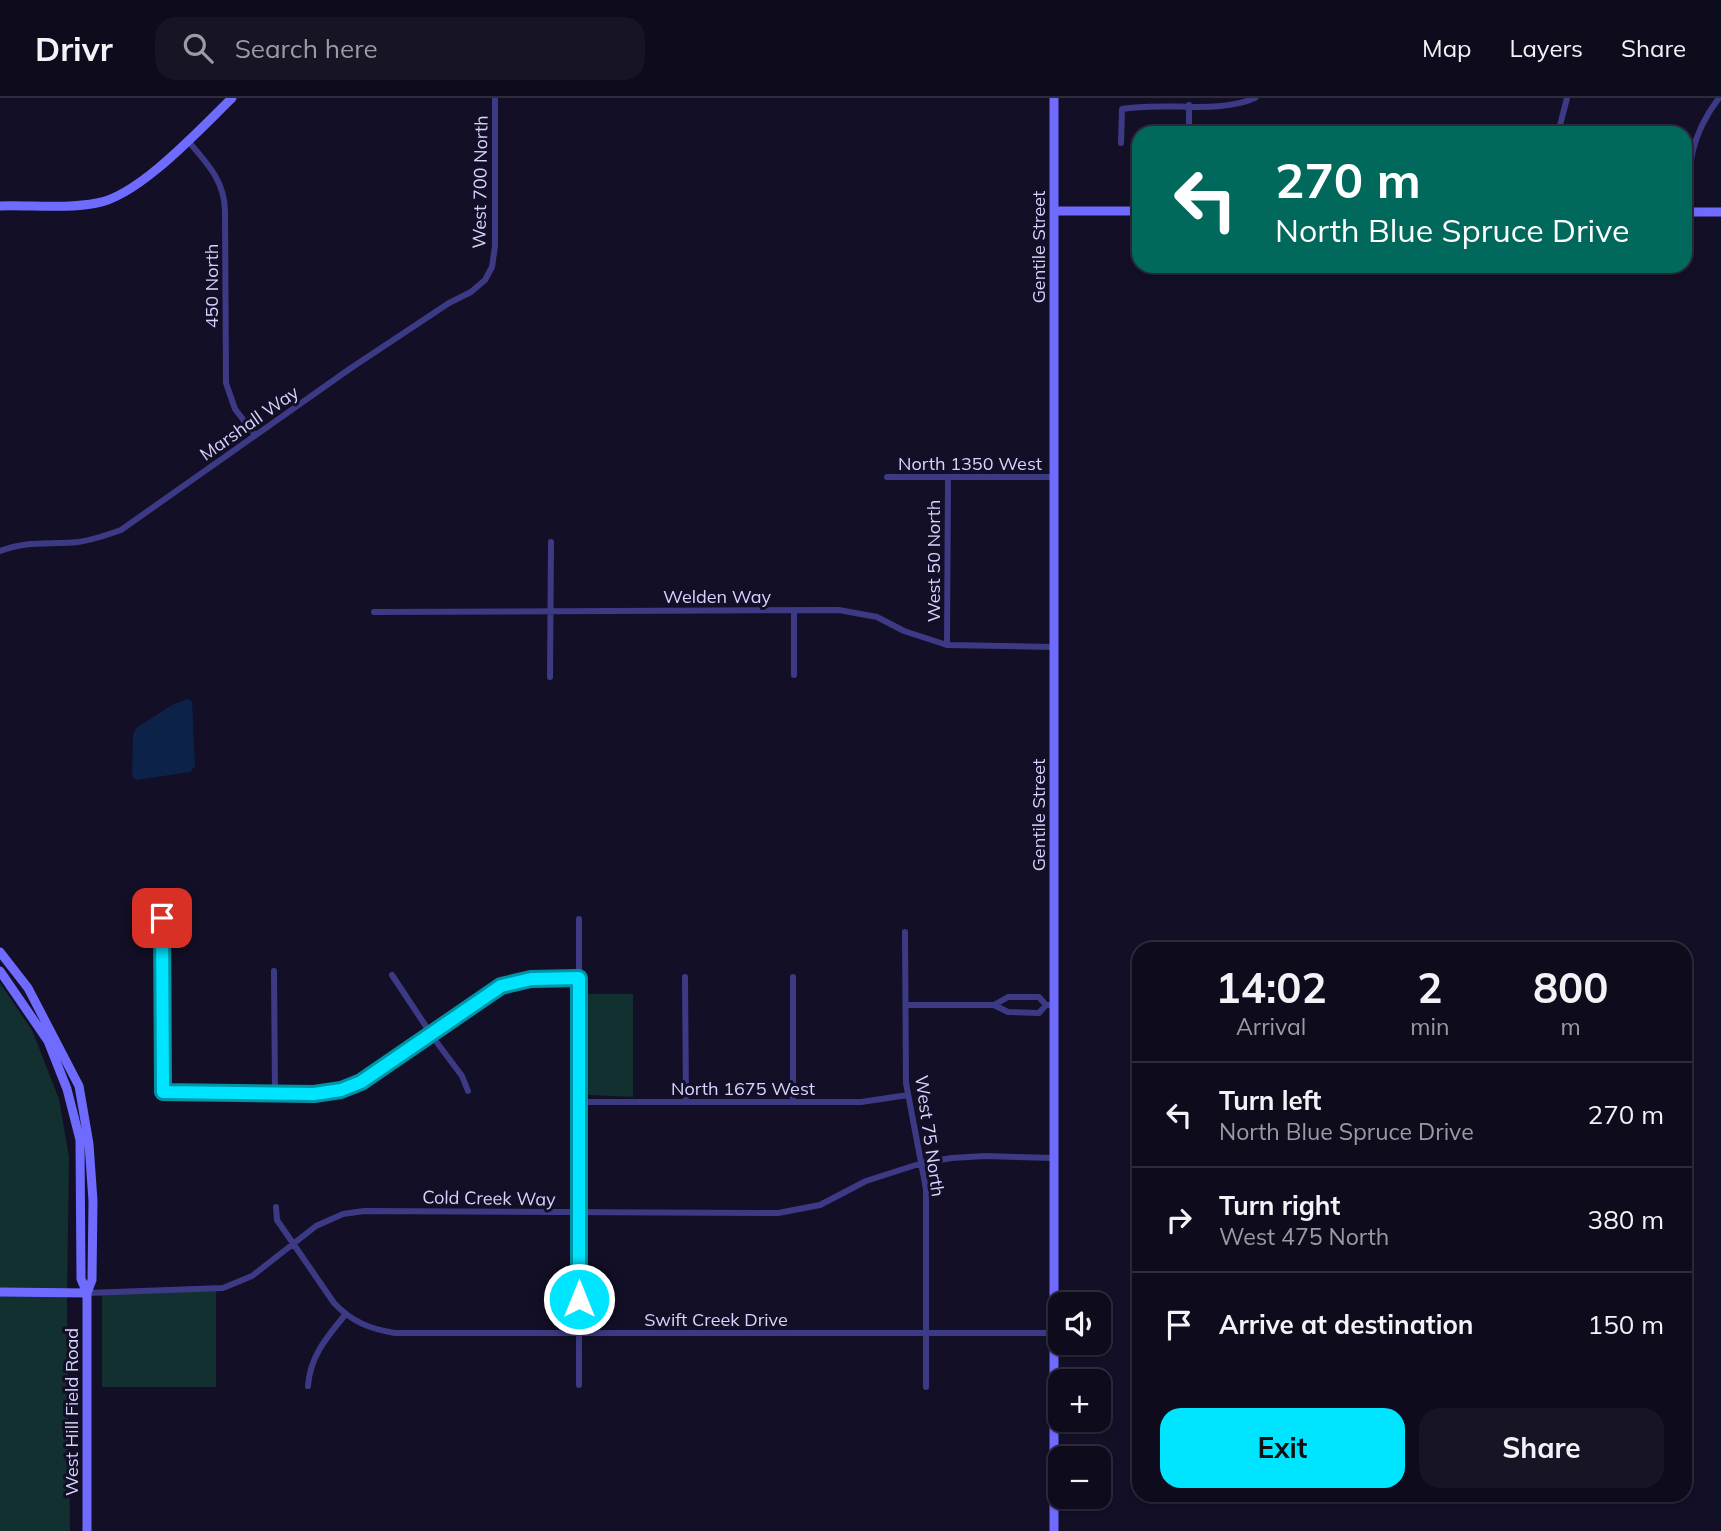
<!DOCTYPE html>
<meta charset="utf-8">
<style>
body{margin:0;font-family:Mulish,sans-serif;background:#171425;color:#f1f3f6;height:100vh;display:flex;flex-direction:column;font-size:26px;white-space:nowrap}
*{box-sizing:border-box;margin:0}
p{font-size:23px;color:#9b9ba3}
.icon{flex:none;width:38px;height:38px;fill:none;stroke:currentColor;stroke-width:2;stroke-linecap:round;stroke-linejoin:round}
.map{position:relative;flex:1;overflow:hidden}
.sheet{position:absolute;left:1132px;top:844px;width:560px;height:560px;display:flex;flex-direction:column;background:#0e0b1c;border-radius:21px;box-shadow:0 2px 5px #0004,0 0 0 2px #2e2b3b}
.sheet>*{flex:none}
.hud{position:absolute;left:1132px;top:28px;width:560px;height:147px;border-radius:21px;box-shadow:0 2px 5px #0004,0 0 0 2px #2e2b3b;background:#00695c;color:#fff;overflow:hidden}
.fabs{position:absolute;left:1048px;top:1194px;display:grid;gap:14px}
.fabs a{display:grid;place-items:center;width:63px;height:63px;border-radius:14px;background:#0e0b1c;box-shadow:0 2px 5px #0004,0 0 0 2px #2e2b3b;font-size:35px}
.pin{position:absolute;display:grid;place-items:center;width:60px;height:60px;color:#fff;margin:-30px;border-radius:14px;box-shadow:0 4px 10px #0006}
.me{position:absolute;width:77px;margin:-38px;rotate:0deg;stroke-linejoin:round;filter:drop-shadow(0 0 5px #0008)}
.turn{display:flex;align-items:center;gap:24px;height:147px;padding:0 28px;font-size:32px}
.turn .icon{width:91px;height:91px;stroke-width:2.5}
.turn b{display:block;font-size:49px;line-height:60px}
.eta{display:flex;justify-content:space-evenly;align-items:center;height:119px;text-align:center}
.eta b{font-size:42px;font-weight:700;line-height:49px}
.cta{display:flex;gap:14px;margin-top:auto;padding:14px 28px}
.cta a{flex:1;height:80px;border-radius:21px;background:#00e5ff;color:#111;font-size:28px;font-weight:700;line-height:80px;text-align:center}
.cta a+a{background:#171425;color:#f1f3f6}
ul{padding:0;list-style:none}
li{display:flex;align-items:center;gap:21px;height:105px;padding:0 28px;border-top:2px solid #2e2b3b}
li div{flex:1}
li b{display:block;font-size:26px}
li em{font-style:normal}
header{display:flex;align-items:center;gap:42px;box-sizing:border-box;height:98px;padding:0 35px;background:#0e0b1c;border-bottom:2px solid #2e2b3b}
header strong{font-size:33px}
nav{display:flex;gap:38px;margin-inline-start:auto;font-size:24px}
.search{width:490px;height:63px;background:#171425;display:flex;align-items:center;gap:18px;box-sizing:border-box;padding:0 24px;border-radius:21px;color:#9b9ba3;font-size:26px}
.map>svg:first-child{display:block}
.green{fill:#12302f}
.water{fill:#0c2248}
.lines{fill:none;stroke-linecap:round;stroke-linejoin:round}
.street{stroke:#3d3a85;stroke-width:6}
.secondary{stroke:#6f6bff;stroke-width:9}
.route-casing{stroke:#0095a6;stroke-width:18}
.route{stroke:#00e5ff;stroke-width:12}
.labels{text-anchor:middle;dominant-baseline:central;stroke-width:6;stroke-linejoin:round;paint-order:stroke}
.street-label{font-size:18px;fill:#d9d4ff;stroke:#130f26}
</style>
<header>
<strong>Drivr</strong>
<div class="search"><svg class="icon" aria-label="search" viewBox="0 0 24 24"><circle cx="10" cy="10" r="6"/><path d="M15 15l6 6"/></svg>Search here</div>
<nav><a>Map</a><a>Layers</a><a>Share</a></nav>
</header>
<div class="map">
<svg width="1721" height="1433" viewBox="0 0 1721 1433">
<rect width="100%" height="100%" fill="#130f26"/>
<path class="green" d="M0 885 32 932 59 1001 69 1059 67 1204 70 1433H0Z
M584 896H633V999L589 997 584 992Z
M216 1191V1289H102V1195Z"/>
<path class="water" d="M187 601 192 603 195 668 190 674 137 682 132 678 133 637 136 630 172 607Z"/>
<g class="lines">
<path class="street" d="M1189 35V7
M1558 35 1567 0
M188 43C207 65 225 83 225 114L226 285 235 311 255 337
M1121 45 1122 11C1164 3 1216 17 1255 0
M1688 114C1688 67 1690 38 1719 0
M887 379H1054
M0 453C28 442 49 447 78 444 93 442 107 437 121 432L351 270 449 205 471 194 485 182 492 169 495 148V0
M794 512V577
M374 514 839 512 877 519 904 533 947 547 1053 549
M947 547 948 379
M550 579 551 444
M162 820 163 994 314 996 341 992 361 984 501 888 531 881 579 880
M905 834 906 985 926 1091V1289
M274 873 275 995
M392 877 435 942 462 978 468 993
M685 879 686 1003
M906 907H994L1008 914 1039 915 1046 907H1054
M994 907 1008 899H1039L1046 907
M578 1004H861L908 997
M793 1004V879
M276 1109 277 1122 334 1205C352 1224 370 1231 395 1235H1054
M87 1195 223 1190 252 1178 316 1128 343 1116 364 1113 778 1115 820 1107 866 1083 922 1065 952 1060 985 1058 1054 1060
M579 1287V821
M308 1288C310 1258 327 1239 345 1217"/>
<path class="secondary" d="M1054 0V1433
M0 108C31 107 66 111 97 105 139 98 201 30 232 0
M1054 113H1139
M1685 114H1721
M0 854 28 890 79 988 89 1046 93 1103 92 1182 87 1195
M0 873 48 943 67 991 80 1042 81 1181 87 1195V1433
M0 1194 87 1195"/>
</g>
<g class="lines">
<defs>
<path id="route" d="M162 820 163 994 314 996 341 992 361 984 501 888 531 881 579 880V1201"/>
</defs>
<use href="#route" class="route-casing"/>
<use href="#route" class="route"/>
</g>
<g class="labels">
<g class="street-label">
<text transform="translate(480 84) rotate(-89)">West 700 North</text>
<text transform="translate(1038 149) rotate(-90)">Gentile Street</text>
<text transform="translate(211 188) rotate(-90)">450 North</text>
<text transform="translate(249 325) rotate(-35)">Marshall Way</text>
<text x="970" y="365">North 1350 West</text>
<text transform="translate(933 463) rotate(-90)">West 50 North</text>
<text x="717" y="498">Welden Way</text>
<text transform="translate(1038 717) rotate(-90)">Gentile Street</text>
<text x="743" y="990">North 1675 West</text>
<text transform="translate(930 1038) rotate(82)">West 75 North</text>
<text transform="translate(489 1100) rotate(1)">Cold Creek Way</text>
<text x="716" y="1221">Swift Creek Drive</text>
<text transform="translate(71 1314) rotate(-90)">West Hill Field Road</text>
</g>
</g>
</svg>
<div class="fabs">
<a><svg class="icon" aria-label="sound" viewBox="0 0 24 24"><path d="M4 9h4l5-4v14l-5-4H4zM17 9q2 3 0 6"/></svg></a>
<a>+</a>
<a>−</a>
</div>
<div class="pin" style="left:162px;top:820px;background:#d93025"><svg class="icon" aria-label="arrive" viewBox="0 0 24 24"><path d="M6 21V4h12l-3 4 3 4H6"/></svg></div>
<svg class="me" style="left:579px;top:1201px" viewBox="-20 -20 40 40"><circle r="17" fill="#00e5ff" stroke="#fff" stroke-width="3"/><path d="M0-11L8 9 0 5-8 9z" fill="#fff"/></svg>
<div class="hud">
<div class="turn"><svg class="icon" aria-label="left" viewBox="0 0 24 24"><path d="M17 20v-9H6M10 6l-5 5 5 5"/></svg><div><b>270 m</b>North Blue Spruce Drive</div></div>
</div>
<section class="sheet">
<div class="eta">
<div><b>14:02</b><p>Arrival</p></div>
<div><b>2</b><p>min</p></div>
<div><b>800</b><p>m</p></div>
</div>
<ul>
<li><svg class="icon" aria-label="left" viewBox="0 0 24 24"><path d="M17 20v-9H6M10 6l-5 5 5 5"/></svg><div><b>Turn left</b><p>North Blue Spruce Drive</p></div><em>270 m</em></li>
<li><svg class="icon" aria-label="right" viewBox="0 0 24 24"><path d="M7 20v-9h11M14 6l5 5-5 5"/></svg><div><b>Turn right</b><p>West 475 North</p></div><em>380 m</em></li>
<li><svg class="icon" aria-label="arrive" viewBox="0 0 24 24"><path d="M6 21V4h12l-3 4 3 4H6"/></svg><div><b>Arrive at destination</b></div><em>150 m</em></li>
</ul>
<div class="cta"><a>Exit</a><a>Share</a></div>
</section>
</div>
